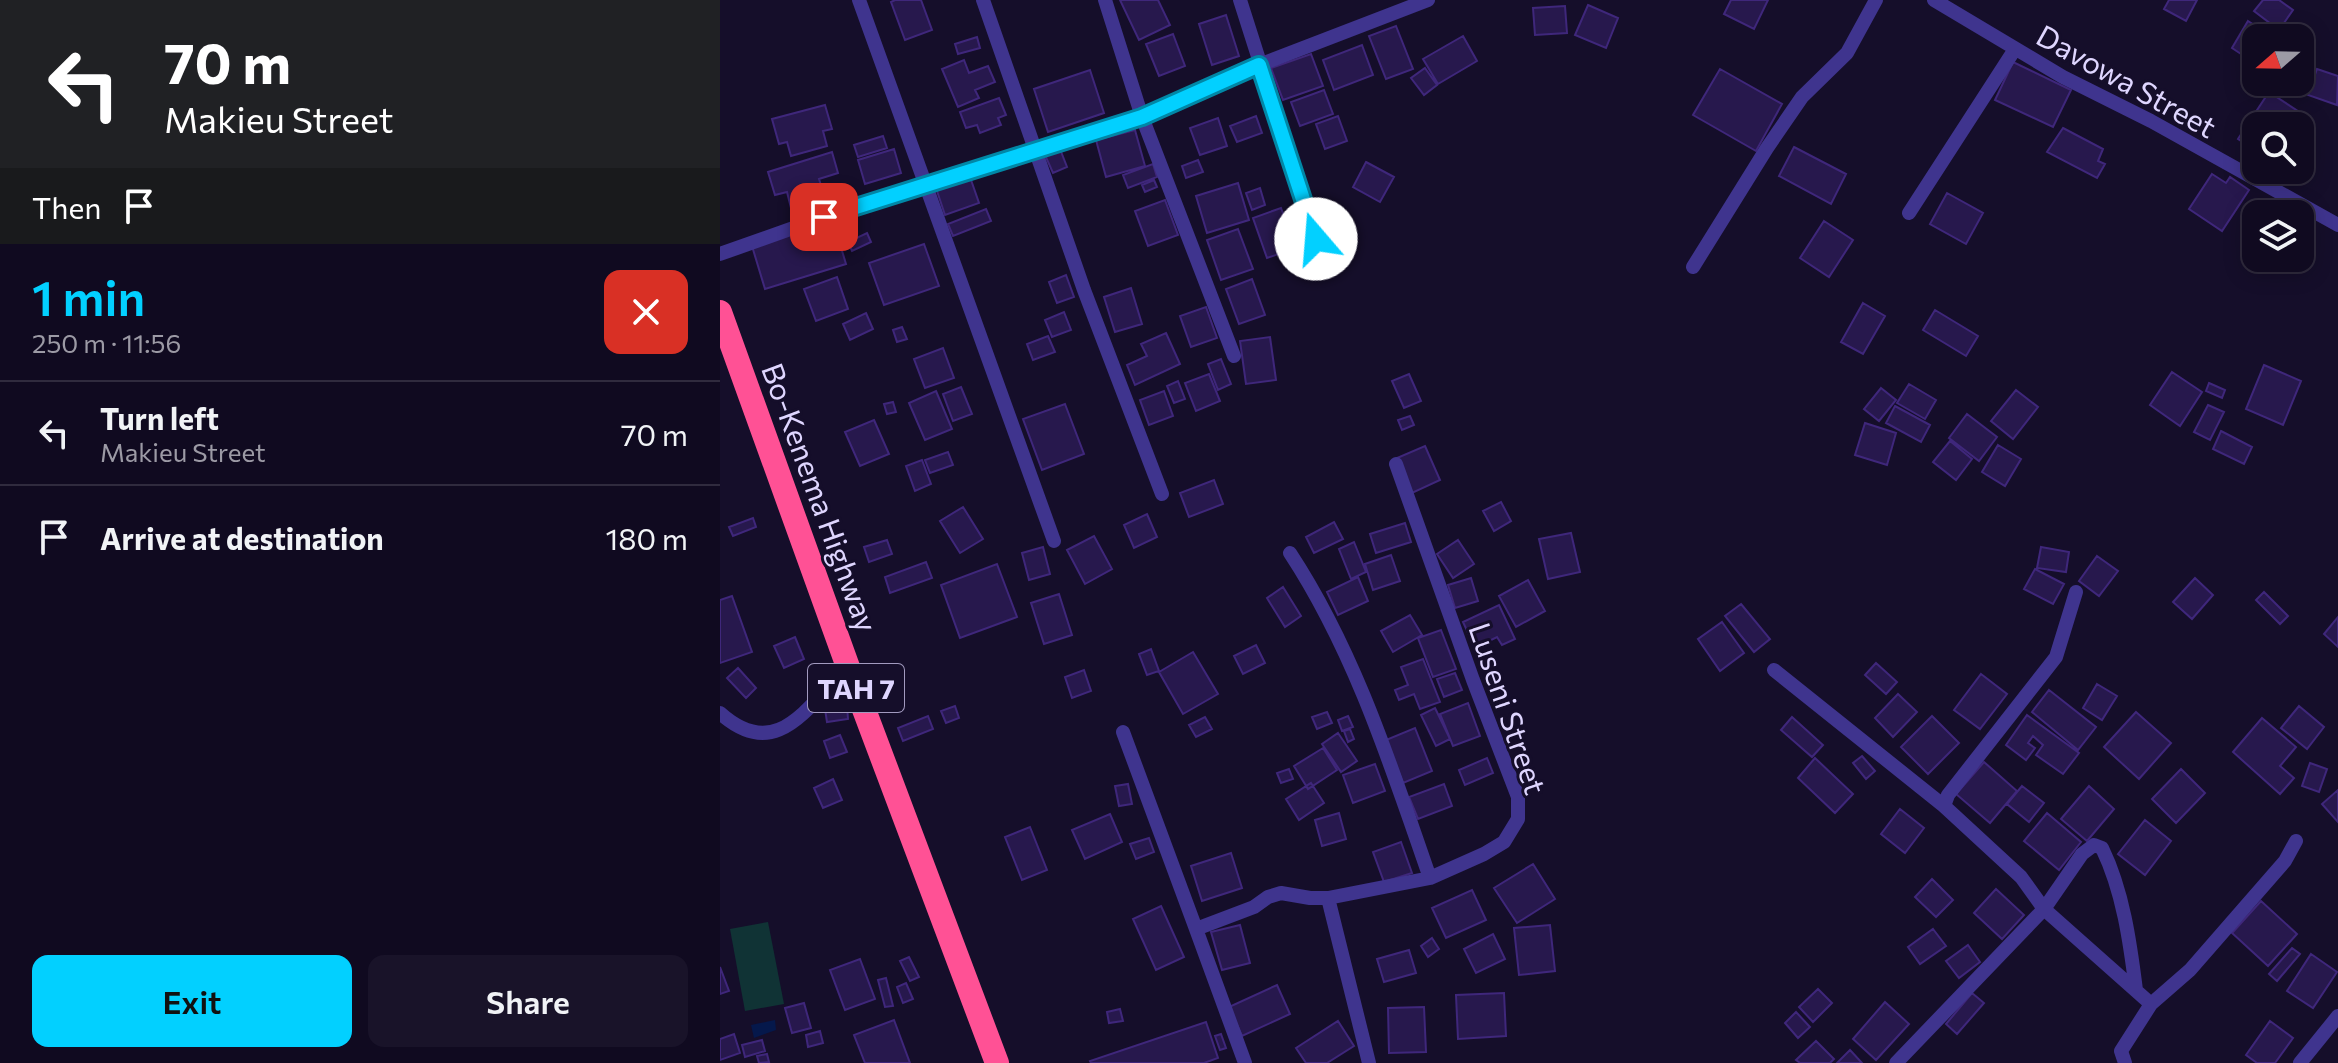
<!DOCTYPE html>
<meta charset="utf-8">
<style>
body{margin:0;font-family:Commissioner,sans-serif;background:#191329;color:#f1f3f6;height:100vh;display:flex;flex-direction:column;font-size:30px;white-space:nowrap}
*{box-sizing:border-box;margin:0}
p{font-size:26px;color:#9c9aa5}
.icon{flex:none;width:44px;height:44px;fill:none;stroke:currentColor;stroke-width:2;stroke-linecap:round;stroke-linejoin:round}
.map{position:relative;flex:1;overflow:hidden}
.side{display:flex;flex-direction:column;background:#100a20;width:720px}
.side>*{flex:none}
.top-card{background:#202124;color:#fff;overflow:hidden}
.needle{width:52px;rotate:250deg}
.controls{position:absolute;left:1522px;top:24px;display:grid;gap:16px}
.controls a{display:grid;place-items:center;width:72px;height:72px;border-radius:16px;background:#100a20;box-shadow:0 4px 20px #0003,0 0 0 2px #302b3e;font-size:40px}
.pin{position:absolute;display:grid;place-items:center;width:68px;height:68px;color:#fff;margin:-34px;border-radius:16px;box-shadow:0 4px 12px #0006}
.me{position:absolute;width:88px;margin:-44px;rotate:342deg;stroke-linejoin:round;filter:drop-shadow(0 0 6px #0008)}
.turn{display:flex;align-items:center;gap:28px;height:168px;padding:0 32px;font-size:36px}
.turn .icon{width:104px;height:104px;stroke-width:2.5}
.turn b{display:block;font-size:56px;line-height:68px}
.then{display:flex;align-items:center;height:76px;padding:0 32px;background:#0003;gap:16px;font-size:30px}
.round{display:grid;place-items:center;flex:none;width:84px;height:84px;border-radius:16px;background:#191329}
.overview{display:flex;align-items:center;justify-content:space-between;height:136px;padding:0 32px}
h1{font-size:48px;font-weight:600;line-height:60px;color:#02d0ff}
.cta{display:flex;gap:16px;margin-top:auto;padding:16px 32px}
.cta a{flex:1;height:92px;border-radius:16px;background:#02d0ff;color:#111;font-size:32px;font-weight:600;line-height:92px;text-align:center}
.cta a+a{background:#191329;color:#f1f3f6}
ul{padding:0;list-style:none}
li{display:flex;align-items:center;gap:24px;height:104px;padding:0 32px;border-top:2px solid #302b3e}
li div{flex:1}
li b{display:block;font-size:30px}
li em{font-style:normal}
main{display:flex;flex:1;min-height:0}
.map>svg:first-child{display:block}
.green{fill:#103335}
.water{fill:#05184b}
.building{fill:#27184d;stroke:#3f277b;stroke-width:2}
.lines{fill:none;stroke-linecap:round;stroke-linejoin:round}
.street{stroke:#3f348e;stroke-width:14}
.highway{stroke:#ff5195;stroke-width:24}
.route-casing{stroke:#0187a6;stroke-width:20}
.route{stroke:#02d0ff;stroke-width:14}
.labels{text-anchor:middle;dominant-baseline:central;stroke-width:6;stroke-linejoin:round;paint-order:stroke}
.shield{fill:#150e2a;stroke:#a29abf;stroke-width:2}
.shield-label{font-size:28px;font-weight:bold;fill:#dfd6ff}
.street-label{font-size:30px;fill:#dfd6ff;stroke:#150e2a}
</style>
<main>
<section class="side">
<div class="top-card">
<div class="turn"><svg class="icon" aria-label="left" viewBox="0 0 24 24"><path d="M17 20v-9H6M10 6l-5 5 5 5"/></svg><div><b>70 m</b>Makieu Street</div></div>
<div class="then">Then<svg class="icon" aria-label="arrive" viewBox="0 0 24 24"><path d="M6 21V4h12l-3 4 3 4H6"/></svg></div>
</div>
<div class="overview"><div><h1>1 min</h1><p>250 m · 11:56</p></div><a class="round" style="background:#d93025;color:#fff"><svg class="icon" aria-label="close" viewBox="0 0 24 24"><path d="M6 6l12 12M18 6L6 18"/></svg></a></div>
<ul>
<li><svg class="icon" aria-label="left" viewBox="0 0 24 24"><path d="M17 20v-9H6M10 6l-5 5 5 5"/></svg><div><b>Turn left</b><p>Makieu Street</p></div><em>70 m</em></li>
<li><svg class="icon" aria-label="arrive" viewBox="0 0 24 24"><path d="M6 21V4h12l-3 4 3 4H6"/></svg><div><b>Arrive at destination</b></div><em>180 m</em></li>
</ul>
<div class="cta"><a>Exit</a><a>Share</a></div>
</section>
<div class="map">
<svg width="1618" height="1063" viewBox="0 0 1618 1063">
<rect width="100%" height="100%" fill="#150e2a"/>
<path class="green" d="M48 922 64 1004 25 1011 10 929Z"/>
<path class="water" d="M55 1020 56 1030 34 1038 31 1025Z"/>
<path class="building" d="M175 0H201L212 30 185 40 171 2Z
M400 0H438L450 25 419 40Z
M1011 0H1048L1034 29 1004 14Z
M1449 0H1477L1466 21 1444 9Z
M1543 0H1559L1573 10 1559 30 1534 11Z
M868 5 898 18 886 48 855 35Z
M845 6 847 33 815 35 813 8Z
M506 15 519 56 492 65 479 24Z
M1528 21 1555 38H1536V64L1512 48Z
M676 26 693 69 666 79 649 36Z
M453 34 465 66 439 76 426 44Z
M743 36 757 61 718 84 703 59Z
M257 37 260 48 238 54 235 44Z
M642 45 653 75 614 90 603 60Z
M591 54 603 86 563 100 551 68Z
M244 60 249 73 268 66 275 82 255 90 259 98 238 107 222 69Z
M1293 62 1351 90 1333 127 1275 100Z
M705 68 717 85 704 95 691 78Z
M1000 69 1062 104 1036 151 973 115Z
M1597 69 1618 76 1617 105 1588 95Z
M370 70 384 113 328 132 314 89Z
M604 90 613 114 580 126 571 102Z
M1549 92 1593 121 1580 141V126H1536V151L1518 139Z
M279 98 286 115 278 118 281 125 260 133 257 125 246 128 240 112Z
M105 105 112 129 103 131 107 146 71 156 67 142 59 144 52 119Z
M536 116 542 133 517 142 510 126Z
M618 116 627 141 605 149 596 124Z
M498 118 507 146 480 155 470 128Z
M1343 128 1383 149 1378 161 1385 164 1377 178 1327 152Z
M415 130 425 166 386 177 376 140Z
M163 136 167 148 138 157 134 145Z
M1074 147 1126 174 1111 204 1059 176Z
M174 149 181 173 145 184 138 160Z
M340 149 347 167 333 173 325 155Z
M112 152 118 173 99 179 105 198 71 208 67 192 55 195 48 172Z
M478 160 483 172 466 178 462 166Z
M646 162 674 177 660 202 633 187Z
M433 164 437 177 408 188 403 175Z
M1492 174 1506 183 1510 177 1529 190 1502 231 1469 209Z
M250 177 259 203 225 215 216 188Z
M434 180 437 187 425 192 422 185Z
M518 183 529 220 487 233 476 196Z
M540 188 545 205 532 210 526 193Z
M1227 193 1263 213 1246 244 1210 224Z
M445 200 458 235 428 246 415 211Z
M561 208 576 248 547 258 533 218Z
M266 209 271 221 233 236 228 224Z
M113 221 126 264 45 289 32 246Z
M1104 221 1133 240 1109 277 1080 258Z
M518 229 533 269 501 280 487 240Z
M147 233 151 242 132 251 128 242Z
M204 244 219 286 164 305 149 263Z
M346 275 354 297 337 303 329 282Z
M117 277 128 309 96 321 84 289Z
M532 279 545 315 519 324 506 289Z
M411 288 422 324 395 332 384 297Z
M1143 303 1165 316 1143 354 1121 342Z
M486 307 497 338 471 347 460 316Z
M1215 310 1258 336 1246 356 1203 330Z
M344 312 351 330 332 337 325 320Z
M146 313 153 329 130 340 123 324Z
M182 327 187 339 177 342 173 330Z
M446 333 460 364 415 385 407 365 427 356 421 344Z
M328 336 335 352 313 360 307 344Z
M550 337 556 380 526 384 520 341Z
M223 348 234 378 205 388 194 359Z
M501 359 511 384 498 390 488 364Z
M1544 365 1581 381 1563 425 1526 409Z
M1452 372 1482 392 1460 426 1430 405Z
M489 374 500 401 476 411 465 383Z
M689 374 701 401 684 408 672 381Z
M458 381 465 399 454 403 447 386Z
M1489 383 1505 390 1502 398 1486 391Z
M1189 384 1216 400 1205 419 1177 403Z
M241 387 252 414 233 421 223 394Z
M1161 388 1176 400 1159 421 1144 409Z
M1296 390 1318 407 1293 439 1271 421Z
M216 391 232 429 205 440 189 403Z
M444 391 453 416 429 425 420 400Z
M173 402 176 412 167 414 164 404Z
M345 404 364 454 322 470 303 419Z
M1488 405 1504 412 1490 440 1474 432Z
M1175 406 1210 425 1201 442 1166 423Z
M1247 414 1277 437 1259 461 1229 438Z
M690 416 694 425 682 430 678 420Z
M154 420 169 454 140 466 125 432Z
M1145 423 1176 433 1167 465 1135 455Z
M1501 431 1532 447 1524 464 1493 449Z
M1230 441 1252 459 1236 480 1213 462Z
M1278 445 1301 459 1285 486 1262 472Z
M705 446 720 480 692 493 677 458Z
M228 452 233 465 210 473 205 460Z
M202 460 211 484 195 491 186 466Z
M494 480 503 504 469 517 460 493Z
M781 502 791 521 774 531 763 511Z
M243 507 263 539 240 553 220 521Z
M427 514 437 537 414 548 404 525Z
M33 518 36 527 13 536 9 527Z
M614 522 623 539 594 553 586 537Z
M685 523 691 542 656 553 650 534Z
M851 533 860 572 828 579 819 539Z
M374 536 392 569 365 584 347 550Z
M167 540 172 554 149 562 144 547Z
M738 540 754 564 733 578 717 554Z
M634 542 646 572 631 579 619 549Z
M323 547 330 574 309 580 302 553Z
M1321 547 1349 552 1346 572 1317 568Z
M671 555 680 581 653 590 645 564Z
M1377 556 1398 571 1379 596 1359 581Z
M206 562 212 578 170 593 165 577Z
M277 564 297 617 240 638 221 585Z
M1315 569 1344 584 1333 604 1304 589Z
M638 577 648 601 618 615 607 592Z
M751 578 758 601 735 608 728 585Z
M1475 578 1493 595 1472 619 1453 602Z
M808 580 825 611 796 627 779 596Z
M563 587 581 616 565 627 547 598Z
M1544 592 1568 616 1560 624 1536 600Z
M339 594 352 635 324 644 311 603Z
M12 596 32 652 0 663V600Z
M1021 604 1050 639 1034 652 1005 616Z
M779 605 795 639 782 645 777 637 755 648 743 622Z
M690 615 702 635 673 652 661 631Z
M1618 617V647L1604 634Z
M1002 622 1024 653 1000 671 978 639Z
M721 630 736 669 713 677 698 638Z
M75 637 84 659 64 668 54 646Z
M536 645 545 663 523 674 514 656Z
M431 649 439 671 427 675 419 654Z
M473 652 498 694 463 714 439 672Z
M703 659 720 702 700 709 694 694 679 700 675 690 688 685 681 667Z
M1156 663 1177 682 1166 694 1145 675Z
M18 668 36 688 26 698 7 678Z
M364 670 371 691 352 698 345 677Z
M735 673 742 690 724 697 717 679Z
M1261 674 1287 694 1260 729 1234 710Z
M1377 684 1397 696 1382 720 1363 708Z
M1329 690 1376 727 1358 750 1312 712Z
M1178 694 1197 712 1173 737 1155 718Z
M748 703 760 736 733 746 720 714Z
M127 706 128 719 107 722 105 709Z
M235 706 239 718 226 723 221 711Z
M1579 706 1604 727 1587 749 1561 728Z
M715 708 730 739 716 746 701 715Z
M607 712 612 723 597 729 592 717Z
M1416 712 1451 743 1419 779 1384 747Z
M1307 715 1359 753 1343 774 1316 755 1323 745 1313 736 1308 743 1315 748 1306 760 1286 745Z
M208 716 213 729 183 741 178 728Z
M628 716 633 727 622 731 618 720Z
M1212 716 1239 743 1208 774 1181 747Z
M485 717 492 729 476 737 469 725Z
M1072 717 1103 745 1092 757 1061 730Z
M1542 718 1576 747 1560 766 1574 778 1560 794 1513 752Z
M695 728 712 771 683 783 666 740Z
M630 729 634 739 628 742 624 731Z
M618 733 637 761 621 772 602 744Z
M120 735 127 752 110 758 104 741Z
M603 748 617 770 588 789 574 766Z
M1142 756 1155 771 1146 779 1133 763Z
M767 758 773 773 745 785 739 770Z
M1095 758 1133 794 1115 813 1078 778Z
M1264 762 1297 791 1270 823 1236 794Z
M1590 763 1607 769 1599 792 1582 786Z
M655 764 665 791 633 803 623 775Z
M569 769 573 779 561 783 557 773Z
M1461 769 1485 793 1456 823 1432 799Z
M113 779 122 800 103 808 94 788Z
M591 783 604 803 579 820 566 799Z
M408 784 412 804 399 806 395 786Z
M724 784 732 806 698 819 689 797Z
M1302 786 1324 803 1309 822 1287 804Z
M1369 786 1394 809 1367 841 1341 819Z
M1618 790V822L1602 804Z
M1180 809 1204 828 1185 853 1161 834Z
M619 813 626 839 602 846 595 820Z
M1327 813 1361 842 1339 870 1304 841Z
M390 814 402 842 365 859 352 830Z
M1425 820 1451 841 1425 875 1398 854Z
M310 827 327 870 302 880 285 837Z
M429 838 434 852 416 859 410 844Z
M681 842 692 873 664 882 653 852Z
M511 853 522 888 482 901 471 866Z
M813 864 835 899 797 923 774 888Z
M1212 879 1233 900 1216 917 1195 897Z
M1276 889 1304 915 1282 939 1254 913Z
M752 890 766 920 726 938 712 908Z
M1541 901 1577 934 1548 966 1512 933Z
M441 906 464 957 436 970 413 919Z
M520 925 530 963 502 970 491 932Z
M830 925 835 971 799 975 794 928Z
M1213 929 1226 946 1200 964 1188 947Z
M773 934 785 959 756 973 744 949Z
M712 938 719 949 708 957 701 946Z
M1248 945 1260 962 1239 978 1226 961Z
M1572 948 1580 954 1557 981 1549 974Z
M689 950 696 973 664 982 657 959Z
M1591 954 1617 972 1593 1008 1567 991Z
M189 957 199 977 190 981 180 961Z
M140 959 155 999 125 1010 110 970Z
M0 967 9 991 0 994Z
M166 978 173 1006 165 1007 158 980Z
M186 983 193 999 183 1003 177 987Z
M557 985 570 1014 522 1036 509 1007Z
M1098 989 1112 1003 1093 1022 1079 1007Z
M784 993 786 1036 738 1039 736 995Z
M1252 993 1264 1003 1237 1034 1226 1024Z
M1165 1002 1189 1024 1156 1060 1133 1039Z
M84 1003 91 1028 72 1033 65 1008Z
M704 1007 706 1052 669 1053 668 1008Z
M400 1009 403 1021 389 1023 387 1012Z
M1076 1012 1090 1027 1078 1038 1065 1023Z
M174 1020 190 1063H145L134 1035Z
M618 1021 634 1046 607 1063H586L576 1048Z
M1550 1021 1573 1038 1555 1063H1537L1526 1055Z
M486 1022 498 1058 484 1063H371L370 1061Z
M100 1031 103 1043 88 1047 86 1035Z
M14 1034 20 1053 0 1060V1039Z
M501 1034 506 1048 500 1050 495 1036Z
M42 1040 45 1051 25 1057 22 1045Z
M1096 1041 1114 1059 1110 1063H1080L1076 1060Z
M1130 1050 1142 1063H1117Z
M47 1054 49 1062 39 1063 37 1056Z"/>
<g class="lines">
<path class="street" d="M139 0 334 541
M263 0 364 290 442 494
M385 0 422 117 514 356
M520 0 596 239
M1214 0 1343 77 1431 121 1618 225
M1189 213 1295 49
M0 254 104 217 422 117 539 65 708 0
M973 267 1047 148 1082 97 1127 53 1156 0
M570 553C635 652 671 766 710 878
M1356 592 1336 657 1228 795 1224 806 1301 877 1324 909 1431 1004
M1054 670 1224 806
M0 713C58 765 89 703 128 667
M403 732 476 929
M608 898 649 1063
M525 1063 476 929 534 907 548 897 561 893 590 898H608L710 878 764 854 784 842 798 819V797L753 680 676 464
M1176 1063 1324 909 1362 854 1374 845 1382 848C1403 891 1410 942 1416 990
M1405 1063 1401 1051 1431 1004 1470 970 1565 861 1576 841
M1580 1063 1618 1016"/>
<path class="highway" d="M0 312 128 667 277 1063"/>
</g>
<g class="lines">
<defs>
<path id="route" d="M104 217 422 117 539 65 596 239"/>
</defs>
<use href="#route" class="route-casing"/>
<use href="#route" class="route"/>
</g>
<g class="labels">
<rect class="shield" x="88" y="664" width="96" height="48" rx="6"/>
<g class="shield-label">
<text x="136" y="688">TAH 7</text>
</g>
<g class="street-label">
<text transform="translate(1407 80) rotate(29)">Davowa Street</text>
<text transform="translate(101 497) rotate(70)">Bo-Kenema Highway</text>
<text transform="translate(789 708) rotate(71)">Luseni Street</text>
</g>
</g>
</svg>
<div class="controls">
<a><svg class="needle" viewBox="-14 -14 28 28"><path d="M0-13l5 13h-10z" fill="#e53935"/><path d="M0 13l5-13h-10z" fill="#9c9aa5"/></svg></a>
<a><svg class="icon" aria-label="search" viewBox="0 0 24 24"><circle cx="10" cy="10" r="6"/><path d="M15 15l6 6"/></svg></a>
<a><svg class="icon" aria-label="layers" viewBox="0 0 24 24"><path d="M12 4l9 5-9 5-9-5zM3 14l9 5 9-5"/></svg></a>
</div>
<div class="pin" style="left:104px;top:217px;background:#d93025"><svg class="icon" aria-label="arrive" viewBox="0 0 24 24"><path d="M6 21V4h12l-3 4 3 4H6"/></svg></div>
<svg class="me" style="left:596px;top:239px" viewBox="-20 -20 40 40"><circle r="19" fill="#fff"/><path d="M0-13L10 11 0 6-10 11z" fill="#02d0ff"/></svg>
</div>
</main>
